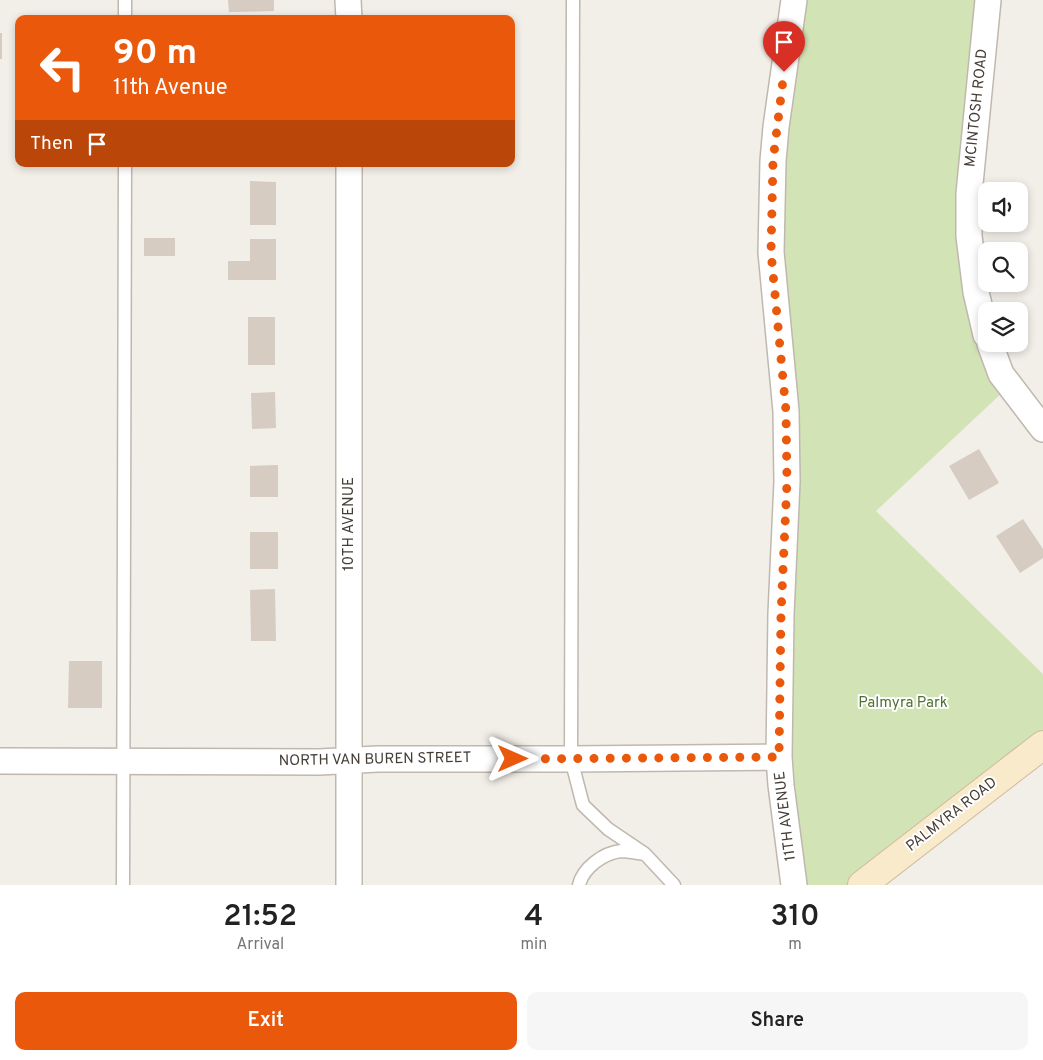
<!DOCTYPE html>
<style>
body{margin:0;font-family:Overpass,sans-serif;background:#f6f6f6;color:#222;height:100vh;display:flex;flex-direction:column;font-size:19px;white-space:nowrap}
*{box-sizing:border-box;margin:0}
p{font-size:16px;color:#767676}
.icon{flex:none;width:28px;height:28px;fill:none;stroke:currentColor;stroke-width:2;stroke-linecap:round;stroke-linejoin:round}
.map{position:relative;height:885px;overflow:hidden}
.sheet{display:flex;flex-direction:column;background:#fff;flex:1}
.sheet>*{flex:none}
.hud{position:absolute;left:15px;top:15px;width:500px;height:152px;border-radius:10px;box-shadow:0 2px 8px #0003;background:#ea580c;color:#fff;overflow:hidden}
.tools{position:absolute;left:978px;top:182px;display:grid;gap:10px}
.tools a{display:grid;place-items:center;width:50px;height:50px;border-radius:10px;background:#fff;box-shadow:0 2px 8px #0003;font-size:25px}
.pin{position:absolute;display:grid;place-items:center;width:42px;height:42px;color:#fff;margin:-51px -21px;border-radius:50% 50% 50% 0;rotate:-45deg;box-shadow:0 0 5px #0007}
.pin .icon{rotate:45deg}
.me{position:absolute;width:55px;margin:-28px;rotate:90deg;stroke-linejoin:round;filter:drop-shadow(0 0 4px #0008)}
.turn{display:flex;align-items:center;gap:18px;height:105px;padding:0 15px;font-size:22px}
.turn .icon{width:65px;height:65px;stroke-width:2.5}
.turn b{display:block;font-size:35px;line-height:42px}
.then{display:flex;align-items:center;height:48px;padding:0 15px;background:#0003;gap:10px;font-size:19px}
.eta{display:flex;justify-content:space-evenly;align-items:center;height:85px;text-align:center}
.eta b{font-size:30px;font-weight:600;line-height:35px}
.action{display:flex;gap:10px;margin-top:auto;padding:10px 15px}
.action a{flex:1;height:58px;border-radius:10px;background:#ea580c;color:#fff;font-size:20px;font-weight:600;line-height:58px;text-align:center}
.action a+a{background:#f6f6f6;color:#222}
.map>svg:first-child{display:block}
.green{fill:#d2e3b5}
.building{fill:#d6ccc2}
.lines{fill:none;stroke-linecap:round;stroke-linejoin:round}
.lane-casing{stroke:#c0b8ae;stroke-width:15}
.street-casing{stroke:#c0b8ae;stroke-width:28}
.secondary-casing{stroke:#cebc9c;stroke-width:30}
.lane{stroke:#fff;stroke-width:12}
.street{stroke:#fff;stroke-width:25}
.secondary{stroke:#f9eacb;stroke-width:28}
.route{stroke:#ea580c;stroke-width:9;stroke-dasharray:0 16.2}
.labels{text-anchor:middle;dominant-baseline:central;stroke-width:4;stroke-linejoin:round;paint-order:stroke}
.street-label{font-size:15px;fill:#453e37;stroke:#fff}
.park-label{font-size:15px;fill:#4f7130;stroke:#fff}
</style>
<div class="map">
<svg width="1043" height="885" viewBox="0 0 1043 885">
<rect width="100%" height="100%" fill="#f2eee8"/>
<path class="green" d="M797 0H984L965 191 1005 390 876 511 1043 674V743L861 885H798L793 854 775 251Z"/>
<path class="building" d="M228 0H274V11L229 12Z
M0 33H2V59H0Z
M250 181 276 182V225H250Z
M144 238H175V256H144Z
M250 239H276V280H228V261H250Z
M248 317H275V365H248Z
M275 392 276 428 252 429 251 393Z
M979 449 999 483 969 500 949 466Z
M278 465V497H250V466Z
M1023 519 1043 549V558L1020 573 996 536Z
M250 532H278V569H250Z
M275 589 276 641H251L250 590Z
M69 661H102V708H68Z"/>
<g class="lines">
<defs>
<path id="lane" d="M573 0 571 759 583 805 608 829 645 854
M125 19V0
M123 885 125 164
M579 885C583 868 603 853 621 851 628 851 637 853 645 854L674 885"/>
<path id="street" d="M348 0 349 19
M794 0 776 127 773 161 771 252 786 411 787 482 781 614 779 757 781 785 794 885
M349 164V885
M986 335 976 292 969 236V194L988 0
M990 344 1001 374 1043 429
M0 761 319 762 378 759H571L779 757"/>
<path id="secondary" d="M862 885 1043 745"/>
</defs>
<use href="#lane" class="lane-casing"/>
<use href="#street" class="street-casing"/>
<use href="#secondary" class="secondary-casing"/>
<use href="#lane" class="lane"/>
<use href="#street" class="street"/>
<use href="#secondary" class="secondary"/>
</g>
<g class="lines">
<path class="route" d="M513 759 779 757 781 614 787 482 786 411 771 252 773 161 784 72"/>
</g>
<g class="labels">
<g class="street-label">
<text transform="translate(977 108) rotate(-84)">MCINTOSH ROAD</text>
<text transform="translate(349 524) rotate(-90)">10TH AVENUE</text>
<text transform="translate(375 760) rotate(-1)">NORTH VAN BUREN STREET</text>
<text transform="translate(952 815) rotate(-38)">PALMYRA ROAD</text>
<text transform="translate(786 816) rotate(-97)">11TH AVENUE</text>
</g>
<g class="park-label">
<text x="903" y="703">Palmyra Park</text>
</g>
</g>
</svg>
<div class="tools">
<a><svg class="icon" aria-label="sound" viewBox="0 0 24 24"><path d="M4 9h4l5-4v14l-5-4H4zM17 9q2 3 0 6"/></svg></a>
<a><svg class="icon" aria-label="search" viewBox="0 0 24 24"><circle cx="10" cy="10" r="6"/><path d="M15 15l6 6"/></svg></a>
<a><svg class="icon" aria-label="layers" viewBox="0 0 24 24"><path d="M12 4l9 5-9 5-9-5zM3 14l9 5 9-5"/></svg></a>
</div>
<div class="pin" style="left:784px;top:72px;background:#d93025"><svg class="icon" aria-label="arrive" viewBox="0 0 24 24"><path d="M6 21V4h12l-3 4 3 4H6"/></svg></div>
<svg class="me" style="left:513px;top:759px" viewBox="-20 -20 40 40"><path d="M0-17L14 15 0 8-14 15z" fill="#ea580c" stroke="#fff" stroke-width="4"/></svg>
<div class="hud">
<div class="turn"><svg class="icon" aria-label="left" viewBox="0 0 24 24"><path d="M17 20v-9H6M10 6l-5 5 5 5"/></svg><div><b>90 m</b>11th Avenue</div></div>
<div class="then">Then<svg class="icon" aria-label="arrive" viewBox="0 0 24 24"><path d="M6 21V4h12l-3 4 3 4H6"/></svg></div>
</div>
</div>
<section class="sheet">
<div class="eta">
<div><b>21:52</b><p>Arrival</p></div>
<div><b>4</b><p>min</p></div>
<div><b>310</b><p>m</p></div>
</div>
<div class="action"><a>Exit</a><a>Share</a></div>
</section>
